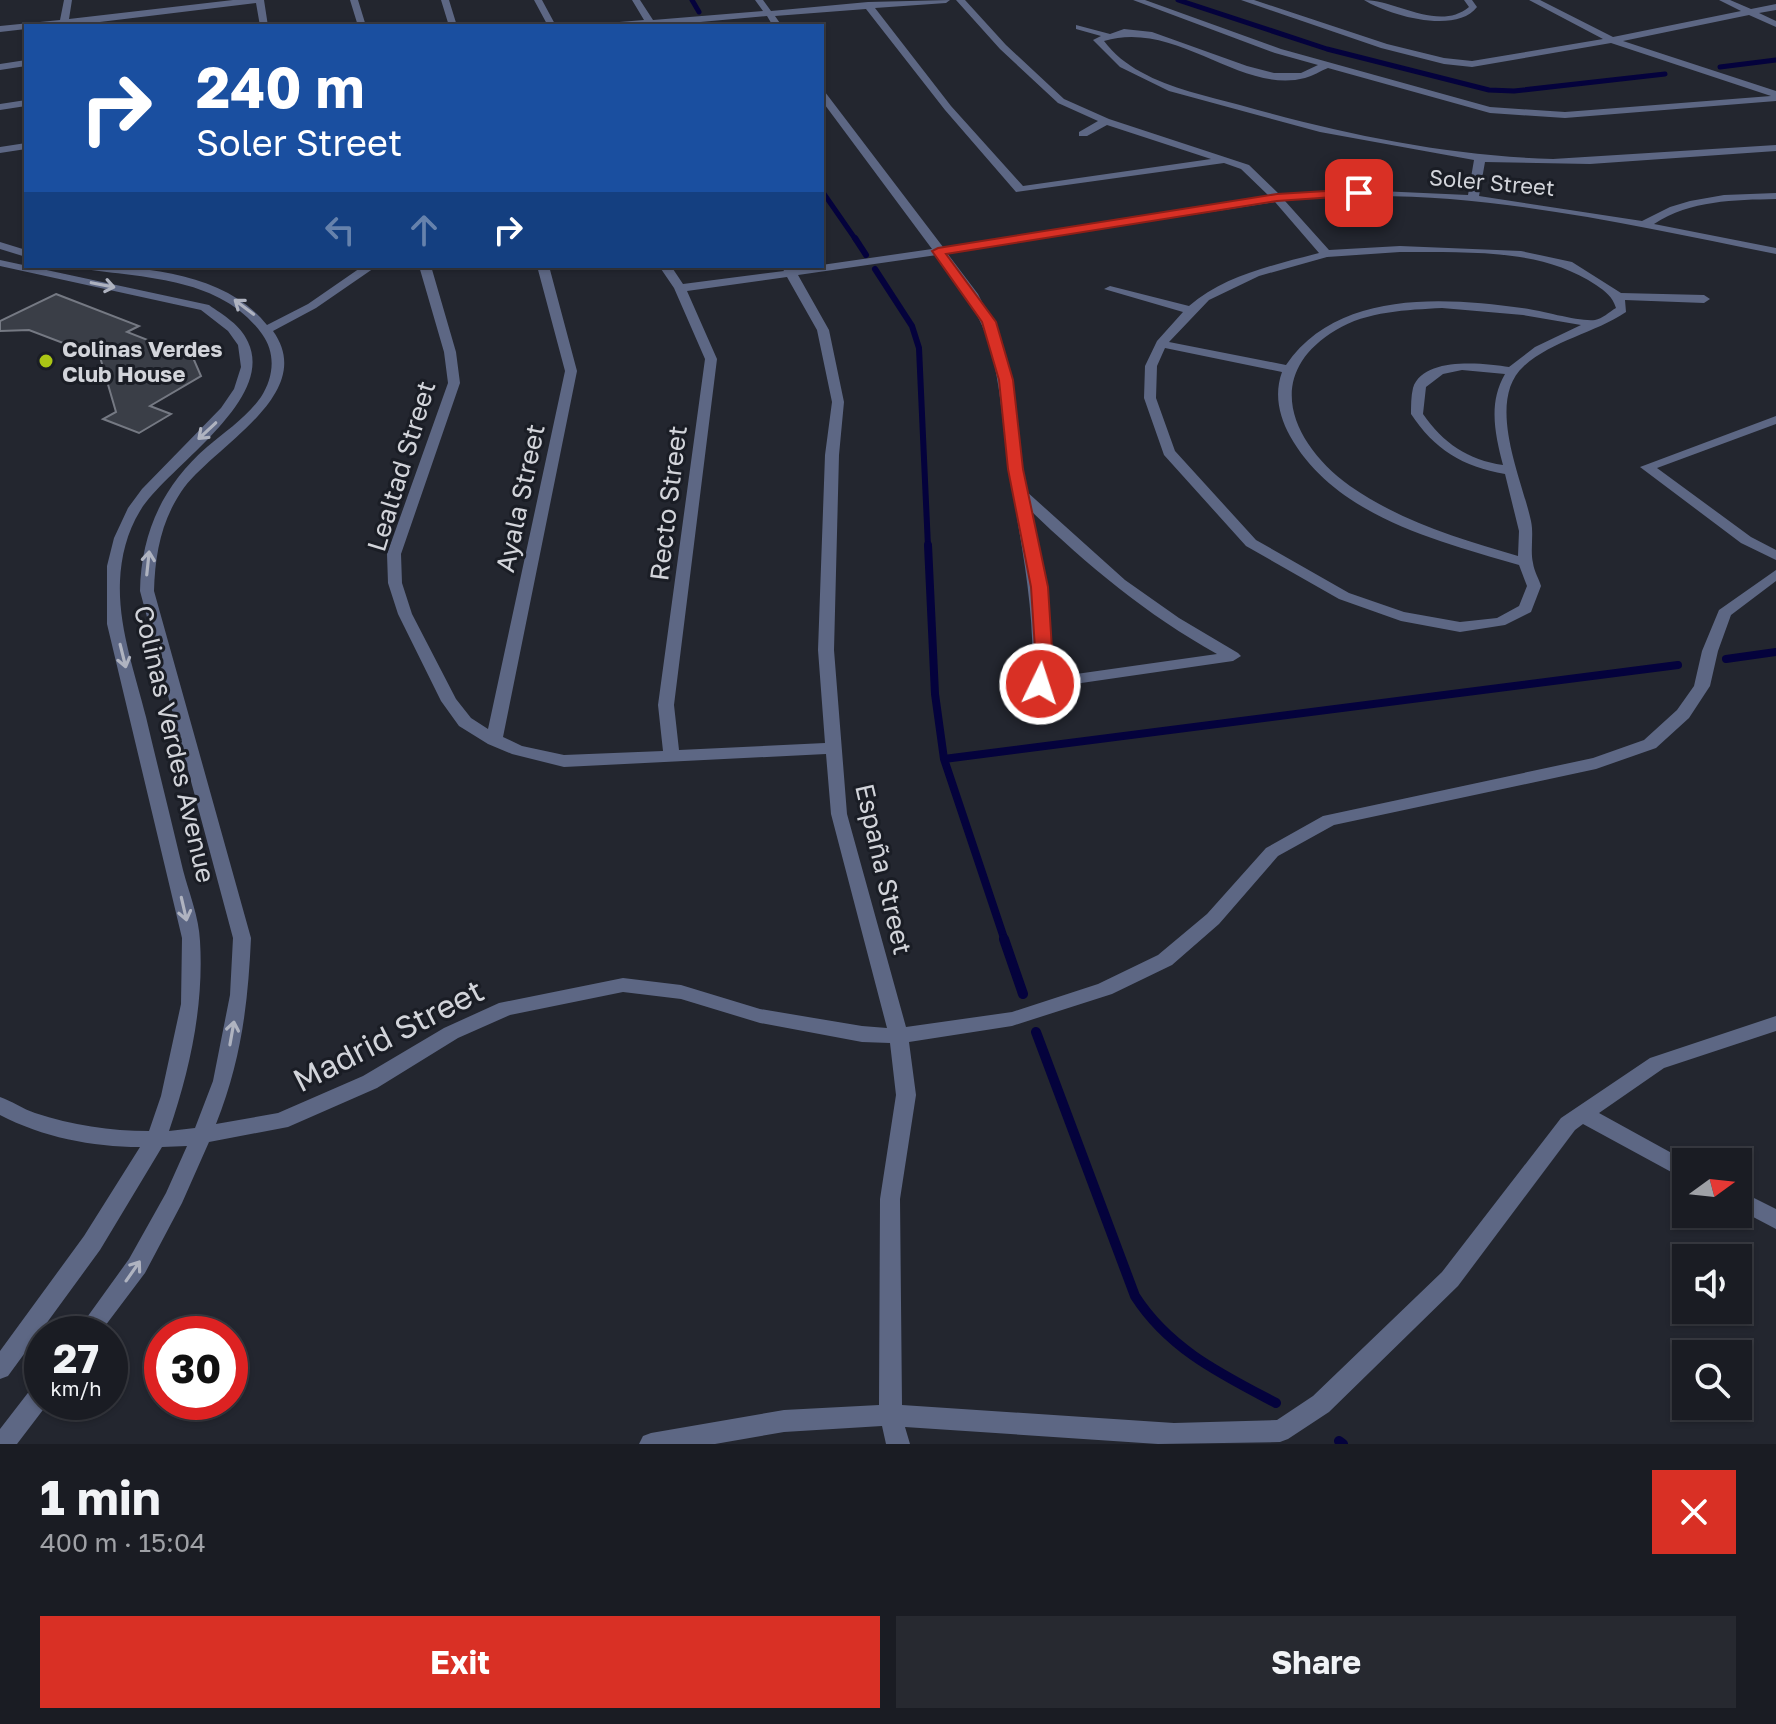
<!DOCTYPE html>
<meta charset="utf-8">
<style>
body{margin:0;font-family:"Golos Text",sans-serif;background:#272930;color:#f1f3f6;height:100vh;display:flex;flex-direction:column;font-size:30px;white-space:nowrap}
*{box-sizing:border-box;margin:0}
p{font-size:26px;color:#9fa1a6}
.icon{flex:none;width:44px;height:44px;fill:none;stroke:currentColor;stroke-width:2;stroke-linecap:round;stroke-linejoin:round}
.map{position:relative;height:1444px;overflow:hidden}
.panel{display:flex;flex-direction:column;background:#1a1c23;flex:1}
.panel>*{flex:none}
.guide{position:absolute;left:24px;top:24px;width:800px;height:244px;border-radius:0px;box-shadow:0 2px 6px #0004,0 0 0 2px #383a41;background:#1a4fa0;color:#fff;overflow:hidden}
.needle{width:52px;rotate:75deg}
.buttons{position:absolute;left:1672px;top:1148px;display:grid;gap:16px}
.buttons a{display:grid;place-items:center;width:80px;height:80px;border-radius:0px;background:#1a1c23;box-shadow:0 2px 6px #0004,0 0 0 2px #383a41;font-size:40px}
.speed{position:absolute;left:24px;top:1316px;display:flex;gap:16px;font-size:40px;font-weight:700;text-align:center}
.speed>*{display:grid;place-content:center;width:104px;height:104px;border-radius:50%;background:#1a1c23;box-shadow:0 2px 6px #0004,0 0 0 2px #383a41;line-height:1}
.speed small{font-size:20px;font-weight:400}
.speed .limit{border:12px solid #d22;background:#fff;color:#111}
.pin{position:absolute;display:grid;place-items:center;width:68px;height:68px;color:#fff;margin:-34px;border-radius:16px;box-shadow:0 4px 12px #0006}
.me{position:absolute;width:88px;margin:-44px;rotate:4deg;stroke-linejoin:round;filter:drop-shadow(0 0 6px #0008)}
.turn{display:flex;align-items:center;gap:28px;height:168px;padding:0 40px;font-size:36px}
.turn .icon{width:104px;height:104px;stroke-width:2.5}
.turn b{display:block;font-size:56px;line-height:68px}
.lanes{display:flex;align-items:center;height:76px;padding:0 40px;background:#0003;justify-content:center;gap:40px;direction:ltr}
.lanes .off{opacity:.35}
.round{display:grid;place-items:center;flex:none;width:84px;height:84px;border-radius:0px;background:#272930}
.headline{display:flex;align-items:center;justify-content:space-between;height:136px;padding:0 40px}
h1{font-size:48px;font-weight:700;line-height:60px}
.primary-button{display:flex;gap:16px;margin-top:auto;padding:16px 40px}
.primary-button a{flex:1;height:92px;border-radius:0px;background:#d93025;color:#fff;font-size:32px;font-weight:700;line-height:92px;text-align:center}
.primary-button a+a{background:#272930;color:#f1f3f6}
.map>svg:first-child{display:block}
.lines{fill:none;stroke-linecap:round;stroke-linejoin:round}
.stream-far3{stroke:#04023c;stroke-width:5}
.stream-far2{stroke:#04023c;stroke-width:6}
.stream-far1{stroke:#04023c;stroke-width:8}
.stream{stroke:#04023c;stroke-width:10}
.building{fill:#3a3e47;stroke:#757983;stroke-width:2}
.minor{fill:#5d6784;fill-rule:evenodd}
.oneway{stroke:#afb3c0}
.route{fill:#d93025;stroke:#8d1f18;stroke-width:2}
.poi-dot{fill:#abc615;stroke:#1a1d25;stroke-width:3}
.labels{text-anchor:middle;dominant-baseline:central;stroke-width:6;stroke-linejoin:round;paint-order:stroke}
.far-street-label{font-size:22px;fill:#d2d4da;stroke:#1a1d25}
.far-poi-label{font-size:22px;font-weight:bold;fill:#d2d4da;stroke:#1a1d25;text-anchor:start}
.street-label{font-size:26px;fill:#d2d4da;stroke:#1a1d25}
.near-street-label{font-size:32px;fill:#d2d4da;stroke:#1a1d25}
</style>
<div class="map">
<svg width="1776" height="1444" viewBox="0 0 1776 1444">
<rect width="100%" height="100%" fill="#23262f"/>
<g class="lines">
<path class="stream-far3" d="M692 0 699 12
M1178 0 1327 49 1489 90 1514 91 1665 74
M1720 67 1776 60
M822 191 856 240"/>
<path class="stream-far2" d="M855 238 866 255
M875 269 912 326 919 348 928 547"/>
<path class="stream-far1" d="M928 545 935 694 944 759 1005 941
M1726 659 1776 652
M944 759 1678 665"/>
<path class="stream" d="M1004 939 1023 994
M1036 1032 1135 1296C1169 1349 1221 1374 1276 1403
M1339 1441 1343 1444"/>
</g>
<path class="building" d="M56 294 139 326 127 332 178 352 191 353 201 376 150 406 171 414 139 433 103 419 116 412 100 357 29 330 0 331V321Z"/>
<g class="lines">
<path class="minor" d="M64 0H72L69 19 233 0H264L268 26H260L256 3 67 26H26V29L0 32V26L60 20Z
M350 0H358L366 26H358Z
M441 0H449L457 26H449Z
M534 0H542L556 26H548Z
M632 0H640L653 20 763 11 755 0H763L771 11 868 2 950 0 946 3 875 8 951 106 1023 186 1211 159 1107 125 1087 136H1079V132L1098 121 1058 103 1000 49 956 0H965L1006 45 1064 99 1109 119 1249 165 1280 195 1357 190 1468 195 1474 160 1320 132 1169 91 1120 67 1093 40 1101 36 1076 29V25L1110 34 1124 29 1152 32 1247 66 1274 73H1301L1318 65 1275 53 1133 0H1145L1281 49 1490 107 1565 112 1771 96 1611 43 1472 67 1444 64 1381 48 1241 0H1254L1387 44 1444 58 1472 61 1603 39 1529 0H1540L1613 37 1741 11 1719 0H1730L1751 9 1776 4V10L1759 13 1776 21V27L1749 15 1623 41 1776 91V101L1565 118 1490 113 1328 68C1320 71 1313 76 1305 78 1241 95 1176 19 1104 41 1114 54 1126 64 1141 72 1171 89 1207 96 1240 105 1342 134 1447 156 1553 159L1776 145V151L1590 164 1485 162 1479 196 1642 221 1670 207 1690 201 1724 195 1776 193V199C1734 200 1691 200 1654 224L1776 248V254C1615 222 1450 182 1285 201L1329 250 1400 246 1521 251 1572 262 1621 293 1704 295 1710 299 1704 303 1625 300 1626 312C1595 333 1553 340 1524 366 1485 401 1522 479 1531 521 1534 535 1530 550 1533 563 1534 571 1539 579 1541 586L1531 612 1505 625 1460 632 1401 621 1339 599 1246 546 1164 455 1144 398 1145 366 1157 341 1183 312 1104 289 1110 286 1189 306C1225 275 1274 265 1319 253L1275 202 947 253 978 294 999 336 1009 377 1026 491 1125 580 1179 618 1238 653 1241 656 1233 661 1040 689 1034 688 1032 684C1036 609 1020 539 1008 465 1002 423 1001 379 987 338 976 307 957 281 937 255L798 275 829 330 844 402 839 455 834 650 847 814 906 1027 1012 1012 1098 984 1158 955 1207 914 1266 848 1323 816 1593 758 1644 740 1677 710 1694 686 1702 651 1719 610 1776 570V581L1731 615 1718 651 1710 686 1689 718 1656 748 1596 769 1334 825 1278 856 1219 924 1172 965 1112 994 1012 1026 909 1042 916 1095 900 1199 902 1405 1174 1423 1277 1420 1313 1396 1442 1272 1561 1118 1650 1058 1776 1016V1031L1664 1068 1599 1113 1688 1162 1686 1180 1583 1124 1575 1130 1458 1286 1329 1412 1288 1439 1280 1442 1158 1444 905 1427 910 1444H886L882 1426 784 1432 715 1444H639L643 1436 651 1433 784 1410 879 1405 880 1199 896 1095 890 1043 862 1042 760 1023 681 999 623 992 510 1015 458 1038 377 1088 288 1127 209 1142 182 1203 145 1273 99 1334H75L129 1259 166 1193 187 1146 162 1147 100 1250 8 1376 0 1379V1351L84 1236 140 1147C92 1147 42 1137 0 1115V1097C12 1101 23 1109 35 1113 72 1125 110 1131 149 1131L161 1096 181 1004 182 938 107 624V566L114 538 128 508 142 489 221 408 234 389 241 367 238 345 228 331 201 310 0 266V260L209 305C223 315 241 325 248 342 276 401 167 467 140 511 127 532 121 557 120 581 118 627 135 673 146 717 158 768 171 819 183 870 189 893 199 917 200 941 204 1005 190 1070 169 1131L195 1128 213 1081 230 995 233 938 140 591C141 533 163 485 207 447 226 431 247 417 261 397 274 377 276 353 262 334 222 278 146 278 84 269L78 266C141 266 225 272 267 325L308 304 363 266H377L316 308 273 331C319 395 211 447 181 492 161 522 155 555 154 591L251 938C248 1005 241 1061 216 1124L278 1113 363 1076 444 1028 499 1003 623 978 681 985 760 1009 862 1026 887 1028 831 814 826 754 564 767 512 754 488 744 459 726 441 701 398 614 388 583 387 554 448 383 444 352 419 266H431L456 352 460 383 401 554 402 583 412 614 456 699 471 718 488 729 565 371 537 266H549L577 371 503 737 522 746 564 755 663 751 658 705 705 359 674 288 659 266H671L683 284 784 271 781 266H793L794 269 932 249 822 101V91L825 92 943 247 1269 196 1241 169 1224 163 1016 192 945 110 866 9 775 16 782 26H773L767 16 656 26H603L607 23 644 20ZM1400 252C1465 253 1540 247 1596 285 1606 292 1612 296 1616 308 1609 312 1602 319 1595 320 1579 322 1540 310 1522 308 1443 297 1337 290 1286 365L1169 342 1209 300 1259 276 1327 257ZM787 277 817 330 832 402 825 455 818 650 825 743 679 750 674 705 717 359 687 291ZM1442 308 1523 315 1581 325 1535 347 1509 367C1484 363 1423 356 1413 388 1411 396 1411 406 1411 414 1434 449 1463 467 1505 474L1519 531 1518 556C1460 539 1400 521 1350 486 1292 444 1261 375 1336 330 1367 311 1407 310 1442 308ZM1165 348 1282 372C1274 394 1279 416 1290 436 1335 516 1437 541 1519 565L1527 586 1519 606 1497 618 1460 622 1404 612 1349 593 1256 540 1175 451 1156 398 1157 366ZM1462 370 1505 374C1488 403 1495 434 1503 465 1468 460 1443 443 1423 414L1426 387 1443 374ZM1030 510C1087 565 1147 615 1217 654L1048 678 1046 600Z
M1364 0C1396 0 1439 32 1469 7L1464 0H1472L1477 7C1456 35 1388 15 1364 0Z
M26 60V66L0 70V64Z
M26 100V106L0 110V104Z
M26 143V149L0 153V147Z
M0 242 26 250V257L0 249Z
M1776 416V424L1657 468 1751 537 1776 550V560L1741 543 1640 467Z
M1738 1190 1776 1209V1229L1738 1209Z
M42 1382V1402H49L17 1444H0V1429L34 1385Z"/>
</g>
<defs><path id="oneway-shaft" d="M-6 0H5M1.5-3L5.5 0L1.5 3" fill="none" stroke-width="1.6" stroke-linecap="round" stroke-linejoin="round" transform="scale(2)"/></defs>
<g class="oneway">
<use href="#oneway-shaft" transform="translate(103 285) rotate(11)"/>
<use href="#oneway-shaft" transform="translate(244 307) rotate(-143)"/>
<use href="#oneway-shaft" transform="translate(207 431) rotate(137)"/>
<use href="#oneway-shaft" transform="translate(148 563) rotate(-84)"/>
<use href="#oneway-shaft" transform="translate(123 656) rotate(76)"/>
<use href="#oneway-shaft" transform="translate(184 909) rotate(77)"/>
<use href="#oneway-shaft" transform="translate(232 1033) rotate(-80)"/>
<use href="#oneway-shaft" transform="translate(133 1271) rotate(-55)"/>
</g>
<path class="route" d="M1359 189 1363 190V195L1277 201 946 254 996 322 1013 380 1023 469 1048 587 1052 649 1049 684 1040 690 1034 688 1031 684 1035 649 1031 587 1008 469 999 380 982 322 932 251 938 248 1277 194Z"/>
<circle class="poi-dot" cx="46" cy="361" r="8"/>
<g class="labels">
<g class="far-street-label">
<text transform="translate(1492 182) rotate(5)">Soler Street</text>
</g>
<g class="far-poi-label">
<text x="62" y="348">Colinas Verdes<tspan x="62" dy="25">Club House</tspan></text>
</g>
<g class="street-label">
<text transform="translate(401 466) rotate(-73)">Lealtad Street</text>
<text transform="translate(520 498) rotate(-78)">Ayala Street</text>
<text transform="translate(668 503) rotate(-83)">Recto Street</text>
<text transform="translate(175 744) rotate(77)">Colinas Verdes Avenue</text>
<text transform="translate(884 869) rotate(77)">España Street</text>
</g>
<g class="near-street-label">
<text transform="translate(388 1035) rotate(-27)">Madrid Street</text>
</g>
</g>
</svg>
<div class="buttons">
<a><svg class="needle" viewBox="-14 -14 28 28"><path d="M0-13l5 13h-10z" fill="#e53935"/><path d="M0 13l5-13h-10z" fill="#9fa1a6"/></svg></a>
<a><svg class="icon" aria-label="sound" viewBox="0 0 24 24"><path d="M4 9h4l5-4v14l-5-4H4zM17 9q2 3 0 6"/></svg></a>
<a><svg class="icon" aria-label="search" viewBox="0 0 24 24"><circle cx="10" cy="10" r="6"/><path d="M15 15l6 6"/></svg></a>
</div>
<div class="speed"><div>27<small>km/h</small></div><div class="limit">30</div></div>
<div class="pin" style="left:1359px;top:193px;background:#d93025"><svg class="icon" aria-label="arrive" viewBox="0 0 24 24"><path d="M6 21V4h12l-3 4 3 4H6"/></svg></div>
<svg class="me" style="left:1040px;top:684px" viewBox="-20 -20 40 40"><circle r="17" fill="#d93025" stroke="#fff" stroke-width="3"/><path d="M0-11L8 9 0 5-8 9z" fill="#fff"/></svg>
<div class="guide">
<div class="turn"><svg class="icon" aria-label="right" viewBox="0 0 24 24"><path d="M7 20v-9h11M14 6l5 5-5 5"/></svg><div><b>240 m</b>Soler Street</div></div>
<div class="lanes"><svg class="icon off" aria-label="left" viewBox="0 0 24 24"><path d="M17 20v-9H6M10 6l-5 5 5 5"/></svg><svg class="icon off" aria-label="ahead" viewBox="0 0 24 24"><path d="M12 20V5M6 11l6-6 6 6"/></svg><svg class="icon" aria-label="right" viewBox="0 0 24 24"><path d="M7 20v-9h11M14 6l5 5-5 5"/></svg></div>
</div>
</div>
<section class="panel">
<div class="headline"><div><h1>1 min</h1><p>400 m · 15:04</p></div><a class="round" style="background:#d93025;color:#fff"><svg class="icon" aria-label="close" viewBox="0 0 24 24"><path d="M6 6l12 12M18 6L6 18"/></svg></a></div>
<div class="primary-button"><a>Exit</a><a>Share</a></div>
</section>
